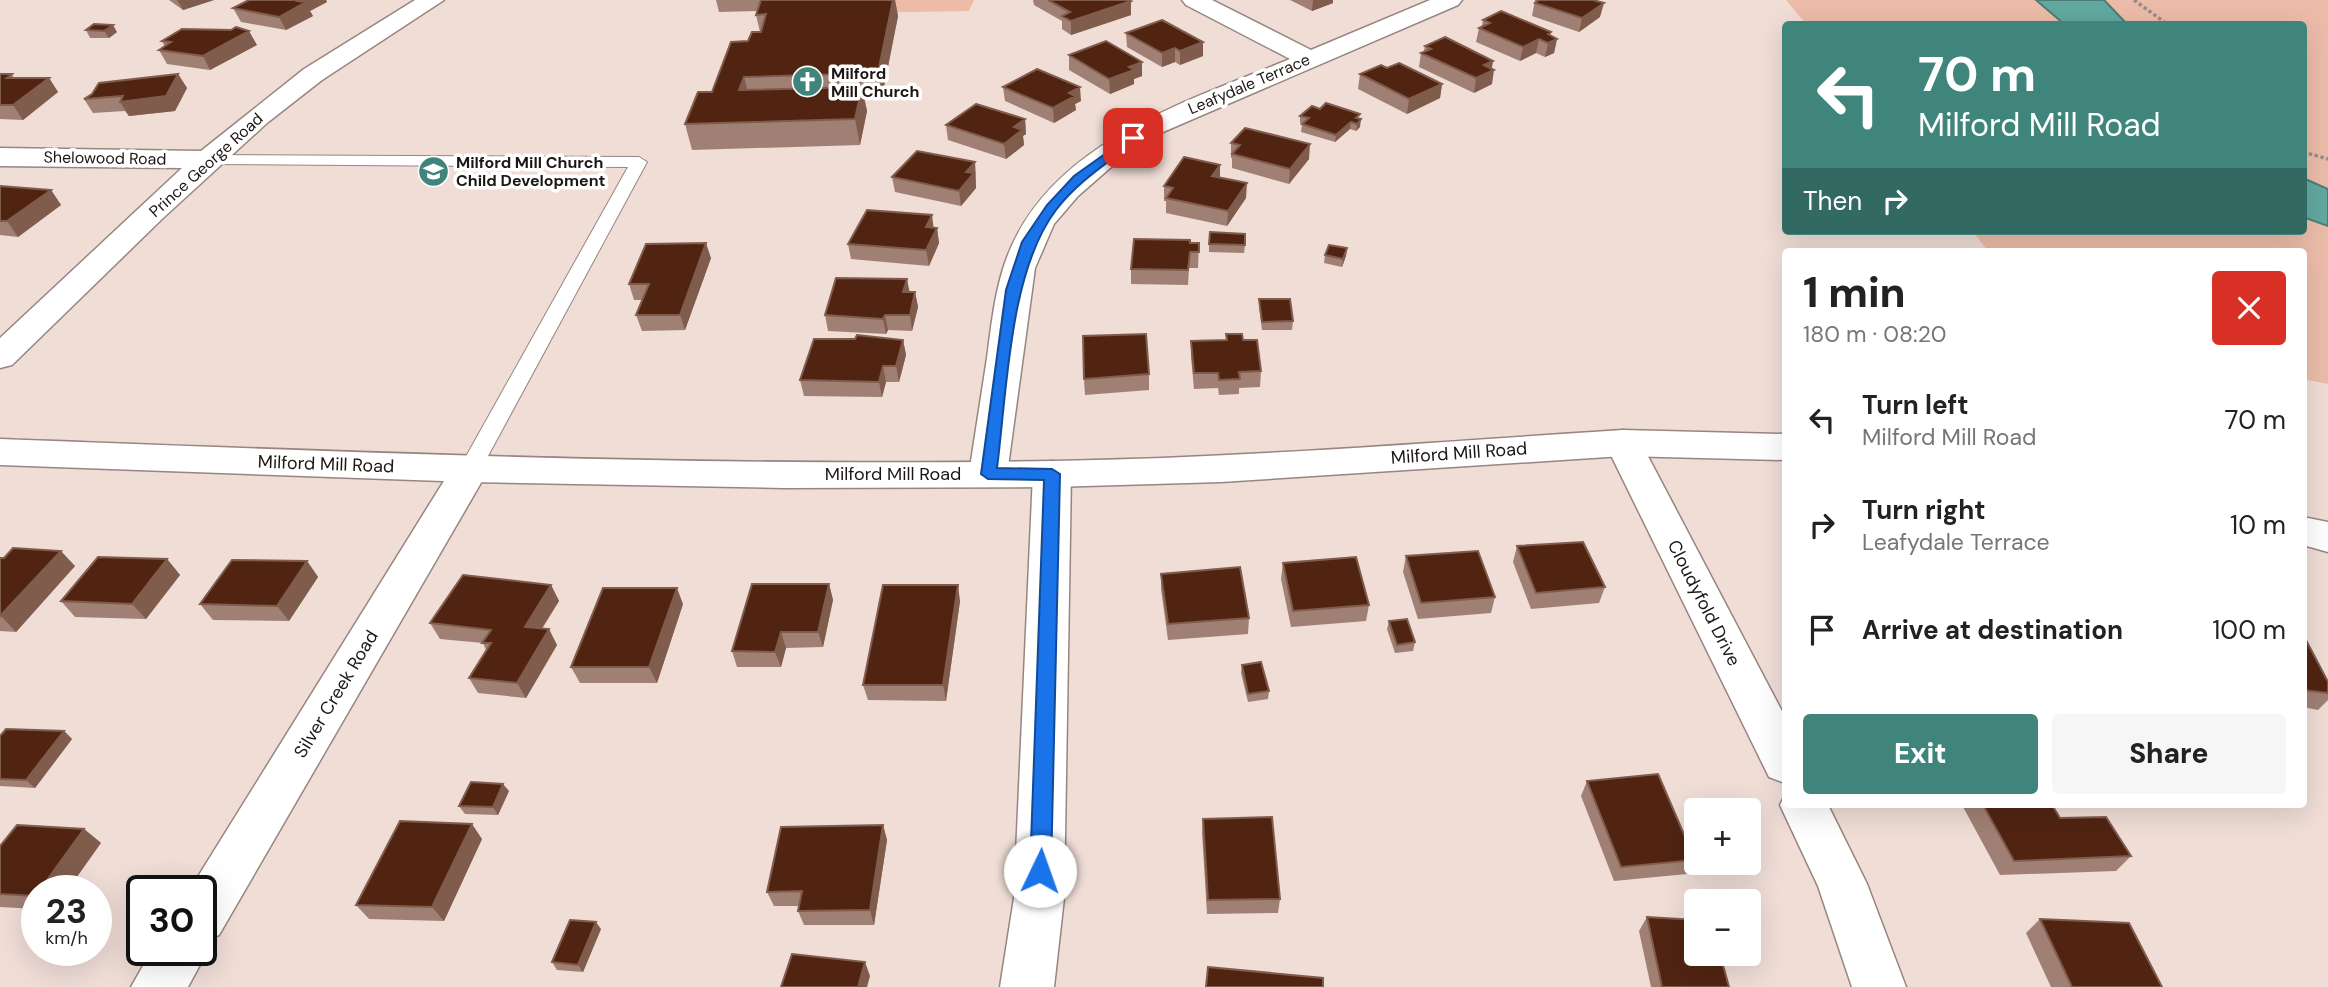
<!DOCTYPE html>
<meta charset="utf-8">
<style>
body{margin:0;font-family:"DM Sans",sans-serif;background:#f6f6f6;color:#222;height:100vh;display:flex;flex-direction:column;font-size:26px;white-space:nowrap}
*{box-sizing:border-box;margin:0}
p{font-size:23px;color:#767676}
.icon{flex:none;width:38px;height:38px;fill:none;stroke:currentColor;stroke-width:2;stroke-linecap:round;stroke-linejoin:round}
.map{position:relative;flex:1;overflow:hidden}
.panel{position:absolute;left:1782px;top:248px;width:525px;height:560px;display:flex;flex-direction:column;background:#fff;border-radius:7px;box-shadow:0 7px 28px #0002}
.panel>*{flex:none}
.hud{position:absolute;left:1782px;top:21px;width:525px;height:214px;border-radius:7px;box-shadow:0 7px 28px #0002;background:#3f857c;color:#fff;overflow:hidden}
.buttons{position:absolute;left:1684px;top:798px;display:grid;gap:14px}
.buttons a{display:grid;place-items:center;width:77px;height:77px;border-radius:7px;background:#fff;box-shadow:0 7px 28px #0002;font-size:35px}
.speed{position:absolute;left:21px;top:875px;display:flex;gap:14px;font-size:35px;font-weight:700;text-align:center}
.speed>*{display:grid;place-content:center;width:91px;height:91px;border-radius:50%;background:#fff;box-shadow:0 7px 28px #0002;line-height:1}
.speed small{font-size:18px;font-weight:400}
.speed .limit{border:4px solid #111;border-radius:10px;background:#fff;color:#111}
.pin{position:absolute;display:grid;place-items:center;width:60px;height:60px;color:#fff;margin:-30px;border-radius:14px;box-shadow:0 4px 10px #0006}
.me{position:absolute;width:77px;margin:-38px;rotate:3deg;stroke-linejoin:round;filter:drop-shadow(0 0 5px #0008)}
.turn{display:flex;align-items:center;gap:24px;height:147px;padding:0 21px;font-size:32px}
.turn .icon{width:91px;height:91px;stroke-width:2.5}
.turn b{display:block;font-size:49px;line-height:60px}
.then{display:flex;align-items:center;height:66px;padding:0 21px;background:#0003;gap:14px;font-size:26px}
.round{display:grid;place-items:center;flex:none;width:74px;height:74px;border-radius:7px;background:#f6f6f6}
.overview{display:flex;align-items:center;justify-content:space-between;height:119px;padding:0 21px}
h1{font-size:42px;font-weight:800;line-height:52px}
.button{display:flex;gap:14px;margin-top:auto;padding:14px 21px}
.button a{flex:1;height:80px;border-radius:7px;background:#3f857c;color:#fff;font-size:28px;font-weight:800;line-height:80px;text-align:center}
.button a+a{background:#f6f6f6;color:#222}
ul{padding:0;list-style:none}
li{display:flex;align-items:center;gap:21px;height:105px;padding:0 21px}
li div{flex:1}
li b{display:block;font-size:26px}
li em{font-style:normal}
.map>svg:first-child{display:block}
.green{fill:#ecbca9}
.water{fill:#62a9a0;stroke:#4d7d76;stroke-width:2}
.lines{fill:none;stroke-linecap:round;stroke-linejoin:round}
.lane-casing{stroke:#978680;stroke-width:2}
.street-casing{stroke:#978680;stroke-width:3}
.secondary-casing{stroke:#978680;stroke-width:3}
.path{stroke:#9a8d88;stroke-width:3.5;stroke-dasharray:3.5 2.5;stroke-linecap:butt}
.lane{fill:#fff;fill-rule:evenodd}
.street{fill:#fff;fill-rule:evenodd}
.secondary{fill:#fff;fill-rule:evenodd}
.wall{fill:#a08074}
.shaded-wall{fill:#805c4d}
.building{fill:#512412;stroke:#805c4d;stroke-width:2}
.route{fill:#1a73e8;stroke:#114b97;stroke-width:2}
.labels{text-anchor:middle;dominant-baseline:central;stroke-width:7;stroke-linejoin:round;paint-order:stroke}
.far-poi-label{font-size:16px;font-weight:bold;fill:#1c1614;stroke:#fff;text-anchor:start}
.far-street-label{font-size:16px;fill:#1c1614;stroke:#fff}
.street-label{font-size:18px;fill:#1c1614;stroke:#fff}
</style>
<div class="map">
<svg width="2328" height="987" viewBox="0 0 2328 987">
<rect width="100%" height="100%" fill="#efddd6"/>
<path class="green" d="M852 0H974L969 11 856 13Z
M1786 0H2328V384L2303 379V252H1989L1972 231H2303V24H1806Z"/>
<path class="water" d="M2036 0H2104L2127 24H2064Z
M2303 178 2328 189V226L2303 217Z"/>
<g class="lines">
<defs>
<path id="lane" d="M209 155 639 157 647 162 481 469 478 474H462L459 469 628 167 203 164 201 160Z"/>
<path id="street" d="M415 0H444L322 80 267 123 163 218 12 365 0 368V338L182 168 0 166V148L201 151 304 69Z
M1182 0H1212L1311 50 1430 0H1462L1458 5 1163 132 1110 168 1078 196 1054 224 1035 268 1007 474 1001 483 988 487 975 483 969 474C975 435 981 397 987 358 991 328 994 298 1003 269 1041 145 1184 103 1290 59L1186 5Z
M1623 430 1636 434 1641 443 1785 717V783L1769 777 1605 443 1610 434Z
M470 456 483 460 489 469 219 935 204 941 208 950 188 987H131L152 950H201V891H189L457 460Z
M1052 461 1065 465 1071 474 1064 898 1054 987H1000L1014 898 1033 474 1039 465Z
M1785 795V805H1828L1867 884 1906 987H1852L1818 886 1780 805Z"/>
<path id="secondary" d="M1623 430 1785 434V460L1623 456 1221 482 1052 487 784 488 470 482 0 465V439C351 452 702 467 1053 461 1243 458 1433 442 1623 430Z
M2303 517 2328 522V552L2303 545Z"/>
</defs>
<use href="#lane" class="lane-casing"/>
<use href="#street" class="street-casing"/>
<use href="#secondary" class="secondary-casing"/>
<path class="path" d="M2134 0 2167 24
M2303 152 2328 159"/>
<use href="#lane" class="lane"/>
<use href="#street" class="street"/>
<use href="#secondary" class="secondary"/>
</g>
<path class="wall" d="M169 0H214L183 10Z
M249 0H326L327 2 310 11 313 16 286 30 241 22 233 8Z
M716 0H895L898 16 882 97 864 98 867 111 860 145 692 150 685 124 712 92 748 41 760 32 756 15 757 11 719 12Z
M1033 0H1129L1131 1V15L1071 35 1062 29V21L1034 5Z
M1290 0H1333V3L1312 11Z
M1535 0H1593L1600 17 1579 32 1532 16Z
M1483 20 1551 36 1557 39 1554 53 1545 57 1536 53 1520 61 1476 42 1479 28 1482 26Z
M94 24 117 32 109 38H90L86 30Z
M1126 33 1203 42V56L1180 65 1175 62 1162 67 1127 47Z
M162 41 257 45 210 70 167 64 159 50 165 47Z
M1425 46 1493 61 1492 68V84L1474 93 1419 67 1421 53 1424 51Z
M1069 55 1142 76 1134 79V84L1110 94 1069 70Z
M1387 68 1442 84 1440 98 1407 114 1358 89 1360 74Z
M0 74H12L14 78H49L58 92 23 120 0 119Z
M178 74 187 88 175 111 129 116 125 111 93 113 84 99Z
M1003 87 1081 101 1075 104 1076 110 1054 123 1005 101Z
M1300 116 1359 119 1360 127 1356 131 1350 129 1335 142 1301 132 1302 124 1300 123Z
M1025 119 1026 134 1023 136 1024 145 1006 159 948 140 946 125Z
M1231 143 1309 159 1289 184 1232 168V158H1231Z
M975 162 976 188 961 206 895 192 892 177Z
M1220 178 1246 198 1227 226 1166 213V201H1164V186Z
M0 186 51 190 61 205 18 237 0 235Z
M934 227 937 228 939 243 929 266 851 259 848 244Z
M1190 243H1199L1198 268H1189L1188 285 1131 284V269Z
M1209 244 1245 245 1244 253 1209 252Z
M1347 248 1346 256 1342 267 1324 263 1325 255Z
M711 258 685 330 642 331 636 315 643 300H634L629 284Z
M915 292 918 307 912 331 888 330 886 334 828 331 825 315Z
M1259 299 1293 321 1292 330H1262L1259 307Z
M1226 334 1243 340 1261 371 1260 387 1239 388V394L1219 395 1218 388 1194 389 1191 357V341L1226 340Z
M903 340 906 355 899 382H886L882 397 804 396 800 380Z
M1149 374V390L1085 395 1084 379Z
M1517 546 1605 587 1599 603 1531 609 1513 562Z
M1406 556 1495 597 1491 613 1418 619 1403 572Z
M0 558 75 566 16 632 0 631Z
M167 559 180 575 146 619 75 617 61 601Z
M307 561 318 577 289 621 213 620 200 604Z
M1283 563 1369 605 1366 621 1291 627 1281 579Z
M1161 574 1249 618 1248 634 1168 640 1161 589Z
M829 584 833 600 823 647 786 648 781 667H737L732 651Z
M551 585 559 601 542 629 557 645 526 698 478 693 469 678 486 650 483 643 440 639 430 623Z
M960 601 946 701 868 700 863 685Z
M683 604 657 683H580L571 667Z
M1389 621 1415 642 1413 651 1395 653 1387 629Z
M2303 640 2328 682V700L2318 710 2303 707Z
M1242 665 1269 691 1268 699 1248 702 1241 673Z
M64 731 72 739 35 788 0 786V736Z
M1587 781 1695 860 1687 874 1614 881 1581 796Z
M509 791 498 815 465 814 459 806Z
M1962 805H2052L2060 818 2131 856 2116 871 2000 875Z
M1203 819 1280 899 1278 913 1207 914 1202 833Z
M883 825 887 840 874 925H804L798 911 799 906H774L767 892Z
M84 829 101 843 37 891V909L0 907V846Z
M482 839 444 921 369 919 356 905Z
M1647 917 1729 987H1651L1639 931Z
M2040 919 2162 987H2051L2026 933Z
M601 929 583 972 557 970 552 962Z"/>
<path class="shaded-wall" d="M177 0H214L183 10Z
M298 0H326L327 2 310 11 313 16 286 30 279 17Z
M893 0H895L898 16 882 97 878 73Z
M1313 0H1333V3L1312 11Z
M1131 1V15L1071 35V21Z
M1604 3 1600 17 1579 32 1582 18Z
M113 25 117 32 109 38 104 31Z
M249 31 257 45 210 70 203 56Z
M1551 32 1549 43 1557 39 1554 53 1545 57 1548 43V34Z
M1539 39 1536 53 1520 61 1523 47Z
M1203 42V56L1180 65V51Z
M1175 48V62L1162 67V53Z
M1493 61 1491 71 1494 70 1492 84 1474 93 1476 78 1484 65Z
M1142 62V76L1134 79V84L1110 94 1109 79 1129 67Z
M178 74 187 88 175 111 129 116 120 102Z
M744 77 750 101 739 90Z
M49 78 58 92 23 120 13 105Z
M1442 84 1440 98 1407 114 1409 99Z
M862 87 867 111 860 145 855 119Z
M1080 87 1081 101 1075 104 1076 110 1054 123 1053 108 1069 93Z
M1025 119 1026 134 1023 136 1024 145 1006 159 1004 144 1014 127Z
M1361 119 1360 127 1356 131 1357 124Z
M1351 122 1350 129 1335 142 1336 135Z
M1310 144 1309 159 1289 184 1290 169Z
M975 162 976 188 961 206 959 191 966 172Z
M1220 165V180L1212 176Z
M1247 183 1246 198 1227 226 1228 211Z
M51 190 61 205 18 237 7 221Z
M932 215 934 231 926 227Z
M937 228 939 243 929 266 926 250Z
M706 243 711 258 685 330 680 315Z
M1347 248 1346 256 1342 267 1343 259Z
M907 279 910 294 903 292Z
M915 292 918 307 912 331 910 315Z
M885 315 888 330 886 334 883 319Z
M903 340 906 355 899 382 896 366Z
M883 366 886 382 882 397 879 382Z
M61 551 75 566 16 632 1 616Z
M167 559 180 575 146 619 132 604Z
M307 561 318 577 289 621 277 606Z
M829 584 833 600 823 647 818 632Z
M551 585 559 601 533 642 525 627Z
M958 585 960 601 946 701 943 685Z
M677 588 683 604 657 683 649 667Z
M549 629 557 645 526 698 517 683Z
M781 632 786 648 781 667 775 652Z
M64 731 72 739 35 788 26 780Z
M503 784 509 791 498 815 493 807Z
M472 824 482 839 444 921 432 907Z
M883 825 887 840 874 925 870 910Z
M84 829 101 843 67 891H39Z
M596 922 601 929 583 972 578 965Z
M865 962 870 976 867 987H858Z"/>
<path class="building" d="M249 0H298L297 1 306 2 279 17 233 8Z
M761 0H893L878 73 744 77 739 90 862 87 855 119 685 124 698 92H712L731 42 748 41 752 32H761L766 14 756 15Z
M1048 0H1129L1131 1 1071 21 1062 16 1070 12Z
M1539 0H1593L1604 3 1582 18 1535 3Z
M1501 11 1551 32 1548 34 1557 39 1548 43 1539 39 1523 47 1479 28 1490 23 1483 20Z
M1162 20 1203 42 1180 51 1175 48 1162 53 1126 33Z
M94 24 113 25 104 31 86 30Z
M236 27 249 31 203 56 159 50 171 42 162 41 182 29 231 30Z
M1445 37 1493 61 1484 65 1494 70 1476 78 1421 53 1431 49 1425 46Z
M1106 41 1142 62 1129 67 1134 70 1109 79 1069 55Z
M1399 63 1442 84 1409 99 1360 74 1381 65 1387 68Z
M1037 69 1080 87 1069 93 1075 96 1053 108 1003 87Z
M0 74H12L7 78H49L13 105H0Z
M178 74 166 96 120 102 123 96 84 99 92 94 99 83Z
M1326 103 1360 114 1356 118 1361 119 1357 124 1351 122 1336 135 1302 124 1309 118 1300 116 1312 106 1320 109Z
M976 104 1025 119 1014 127 1022 130 1004 144 946 125Z
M1245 128 1310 144 1290 169 1232 154 1240 145 1231 143Z
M917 151 975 162 966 172 974 173 959 191 892 177Z
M1184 157 1220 165 1212 176 1247 183 1228 211 1166 198 1173 188 1164 186Z
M0 186 51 190 7 221H0Z
M867 210 932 215 926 227 937 228 926 250 848 244Z
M1210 232 1245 234V245L1209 244Z
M1134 239 1190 240V243H1199V252H1190L1188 270 1131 269Z
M706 243 680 315H636L649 284H629L646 244Z
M1329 245 1347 248 1343 259 1325 255Z
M836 278 907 279 903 292H915L910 315H885L883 319 825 315Z
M1259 299H1290L1293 321 1262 322Z
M1146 334 1149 374 1084 379 1083 336Z
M1226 334H1242L1243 340H1257L1261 371 1239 372 1240 379 1219 380 1218 373H1194L1191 341 1227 340Z
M857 335 903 340 896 366H883L879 382 800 380 814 339H855Z
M1583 542 1605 587 1536 593 1517 546Z
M13 548 61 551 0 616V558H4Z
M1478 551 1495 597 1421 603 1406 556Z
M98 557 167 559 132 604 61 601Z
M1356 557 1369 605 1293 611 1283 563Z
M232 560 307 561 277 606 200 604Z
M1240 567 1249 618 1168 624 1161 574Z
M463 575 551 585 525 627 549 629 517 683 469 678 491 643H482L491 630 430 623Z
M752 584H829L818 632H781L775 652 732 651Z
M883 585H958L943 685H863Z
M603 588H677L649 667H571Z
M1407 619 1415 642 1397 645 1389 621Z
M2303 640H2306L2328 682V693L2303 690Z
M1261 662 1269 691 1248 694 1242 665Z
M6 729 64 731 26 780 0 779V736Z
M1658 774 1695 860 1621 867 1587 781Z
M471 782 503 784 493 807 459 806Z
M1983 805H2052L2060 818 2106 817 2131 856 2014 861Z
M1272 817 1280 899 1208 900 1203 819Z
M400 821 472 824 432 907 356 905Z
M17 825 84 829 39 891H37L35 896 0 894V846Z
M883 825 870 910 798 911 802 891 767 892 781 827Z
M1647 917 1696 920V954H1720L1729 987H1662Z
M2040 919 2129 923 2162 987H2072Z
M570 920 596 922 578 965 552 962Z
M792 954 865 962 858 987H781Z
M1208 967 1323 978V987H1206Z"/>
<path class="route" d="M1133 134 1137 135V140C1109 162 1078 181 1056 210 1009 272 1007 391 997 468L1052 469 1060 474 1051 871 1048 878 1040 880 1033 878 1030 871 1044 480 988 479 981 474 1006 290 1022 242 1047 205 1074 176Z"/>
<defs>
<symbol id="church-disc" viewBox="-11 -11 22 22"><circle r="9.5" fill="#3f857c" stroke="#fff"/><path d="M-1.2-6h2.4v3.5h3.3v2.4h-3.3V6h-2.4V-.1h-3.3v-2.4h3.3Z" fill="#fff"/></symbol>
<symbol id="school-disc" viewBox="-11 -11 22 22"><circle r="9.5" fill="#3f857c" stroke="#fff"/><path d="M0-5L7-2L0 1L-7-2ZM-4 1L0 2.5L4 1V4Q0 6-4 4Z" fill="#fff"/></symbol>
</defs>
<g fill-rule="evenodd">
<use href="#church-disc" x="790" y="64" width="35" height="35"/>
<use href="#school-disc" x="416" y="154" width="35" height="35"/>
</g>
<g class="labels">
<g class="far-poi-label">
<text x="831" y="73">Milford<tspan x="831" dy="18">Mill Church</tspan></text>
<text x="456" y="162">Milford Mill Church<tspan x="456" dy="18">Child Development</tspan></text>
</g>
<g class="far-street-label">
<text transform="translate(1249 84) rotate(-23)">Leafydale Terrace</text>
<text transform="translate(105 158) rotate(1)">Shelowood Road</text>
<text transform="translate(206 165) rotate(-42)">Prince George Road</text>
</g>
<g class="street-label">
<text transform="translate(1459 453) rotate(-4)">Milford Mill Road</text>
<text transform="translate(326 464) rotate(2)">Milford Mill Road</text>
<text x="893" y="474">Milford Mill Road</text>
<text transform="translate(1704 603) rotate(63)">Cloudyfold Drive</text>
<text transform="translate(336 694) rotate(-59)">Silver Creek Road</text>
</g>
</g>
</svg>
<div class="buttons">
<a>+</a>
<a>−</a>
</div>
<div class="speed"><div>23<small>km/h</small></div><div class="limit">30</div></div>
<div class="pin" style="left:1133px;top:138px;background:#d93025"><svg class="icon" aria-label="arrive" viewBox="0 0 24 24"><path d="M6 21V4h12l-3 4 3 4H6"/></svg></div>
<svg class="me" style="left:1040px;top:871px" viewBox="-20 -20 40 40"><circle r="19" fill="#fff"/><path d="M0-13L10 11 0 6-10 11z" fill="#1a73e8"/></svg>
<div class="hud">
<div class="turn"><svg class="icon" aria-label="left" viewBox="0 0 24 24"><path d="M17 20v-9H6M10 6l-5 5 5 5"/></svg><div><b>70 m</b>Milford Mill Road</div></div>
<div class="then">Then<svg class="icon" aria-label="right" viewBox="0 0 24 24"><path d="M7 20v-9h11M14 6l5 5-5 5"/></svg></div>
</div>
<section class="panel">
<div class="overview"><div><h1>1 min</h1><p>180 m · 08:20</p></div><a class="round" style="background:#d93025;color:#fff"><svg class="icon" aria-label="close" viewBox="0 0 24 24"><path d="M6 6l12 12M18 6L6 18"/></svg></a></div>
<ul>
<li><svg class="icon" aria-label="left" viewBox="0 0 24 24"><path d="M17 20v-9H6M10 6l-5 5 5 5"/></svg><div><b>Turn left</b><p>Milford Mill Road</p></div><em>70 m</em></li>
<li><svg class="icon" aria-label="right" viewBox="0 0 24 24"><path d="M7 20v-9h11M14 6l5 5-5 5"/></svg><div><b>Turn right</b><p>Leafydale Terrace</p></div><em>10 m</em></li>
<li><svg class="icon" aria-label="arrive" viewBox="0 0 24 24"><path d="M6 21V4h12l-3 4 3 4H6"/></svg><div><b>Arrive at destination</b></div><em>100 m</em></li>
</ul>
<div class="button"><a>Exit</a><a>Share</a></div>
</section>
</div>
